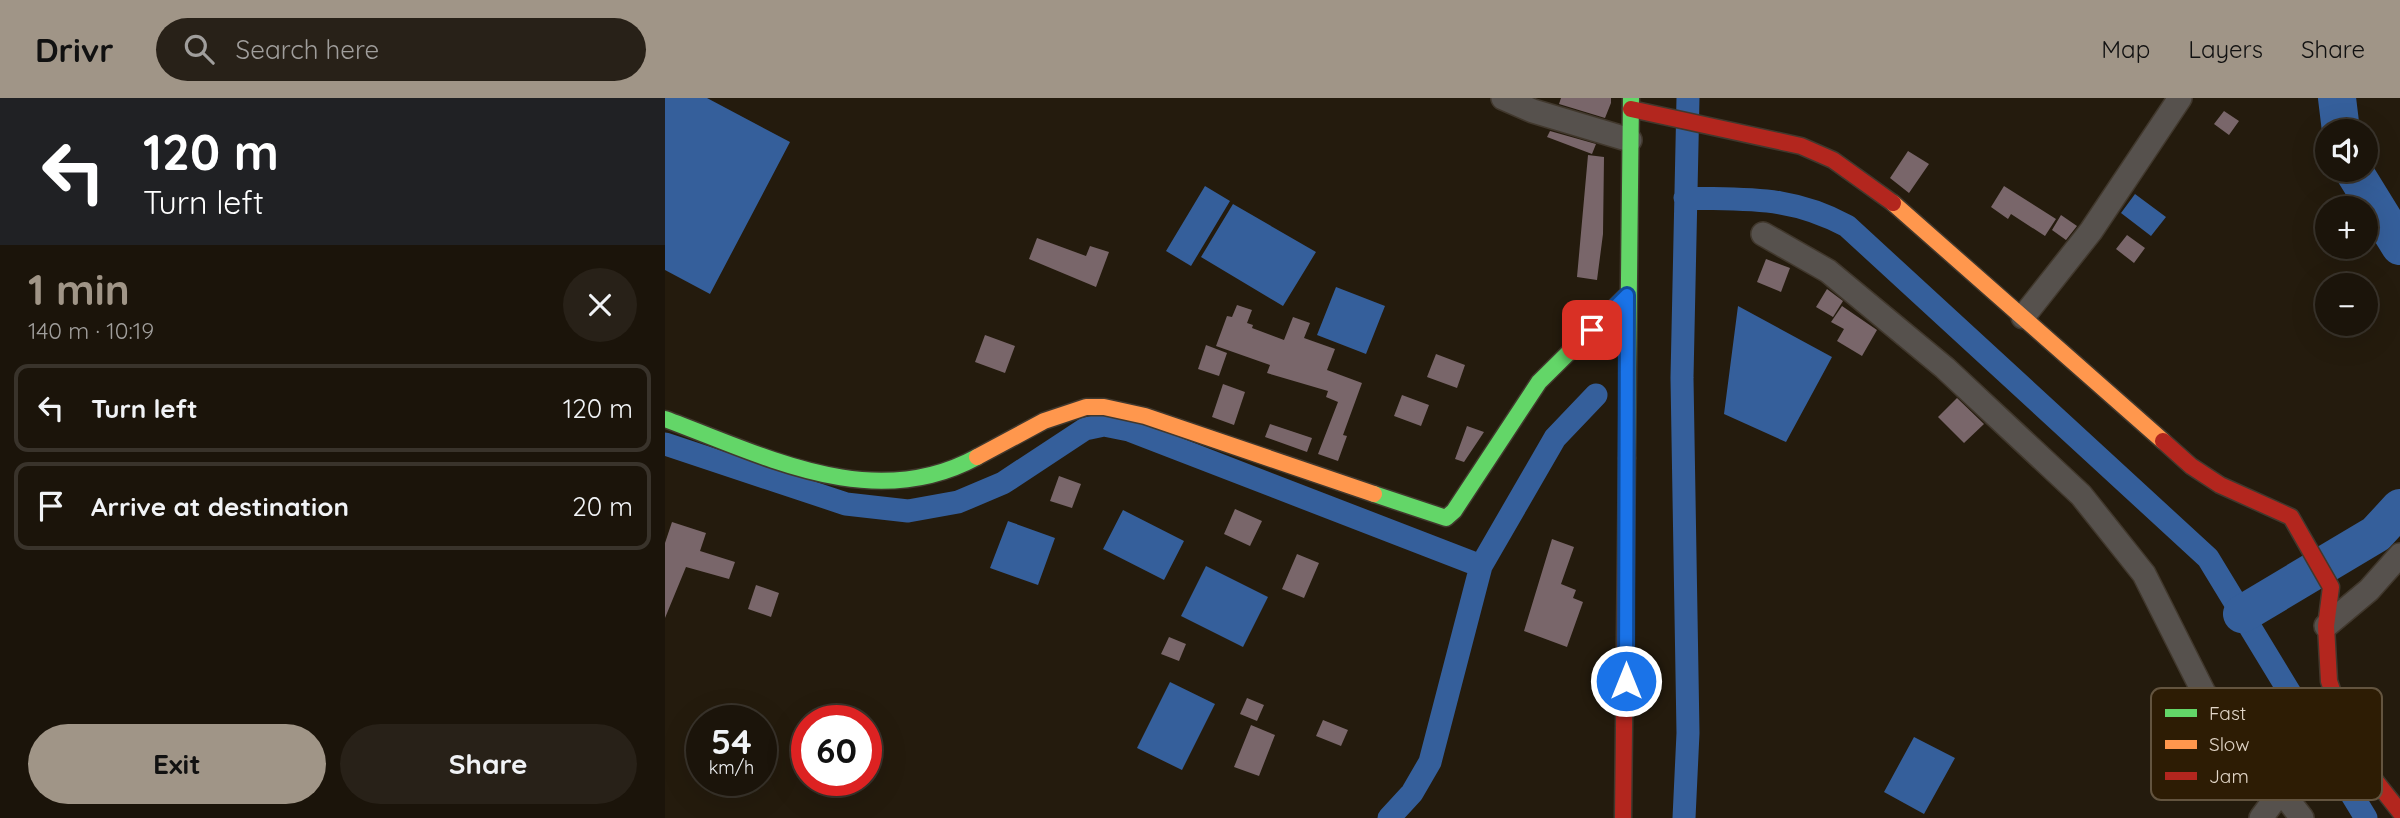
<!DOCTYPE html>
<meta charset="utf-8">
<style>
body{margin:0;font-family:Quicksand,sans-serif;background:#282118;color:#f1f3f6;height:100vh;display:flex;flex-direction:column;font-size:26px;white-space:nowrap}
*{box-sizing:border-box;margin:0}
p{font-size:23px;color:#a09e9c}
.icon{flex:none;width:38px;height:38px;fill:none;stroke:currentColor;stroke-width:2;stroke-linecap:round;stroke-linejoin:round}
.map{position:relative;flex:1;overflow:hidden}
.drawer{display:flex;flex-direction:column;background:#1b140a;width:665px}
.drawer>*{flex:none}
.hud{background:#202124;color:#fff;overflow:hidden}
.tools{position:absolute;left:1650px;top:21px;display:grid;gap:14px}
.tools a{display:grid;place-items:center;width:63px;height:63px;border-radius:50%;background:#1b140a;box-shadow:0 7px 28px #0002,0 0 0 2px #39332b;font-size:35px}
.speed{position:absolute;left:21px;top:607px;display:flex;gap:14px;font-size:35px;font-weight:700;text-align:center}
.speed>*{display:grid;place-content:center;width:91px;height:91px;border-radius:50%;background:#1b140a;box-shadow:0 7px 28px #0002,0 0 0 2px #39332b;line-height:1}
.speed small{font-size:18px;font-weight:400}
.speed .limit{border:10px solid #d22;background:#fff;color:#111}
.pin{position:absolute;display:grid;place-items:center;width:60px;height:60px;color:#fff;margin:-30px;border-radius:14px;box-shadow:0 4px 10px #0006}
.me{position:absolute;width:77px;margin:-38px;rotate:0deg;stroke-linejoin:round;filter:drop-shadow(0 0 5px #0008)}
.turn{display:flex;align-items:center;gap:24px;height:147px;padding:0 28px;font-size:32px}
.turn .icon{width:91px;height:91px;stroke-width:2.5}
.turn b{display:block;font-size:49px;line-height:60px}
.round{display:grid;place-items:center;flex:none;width:74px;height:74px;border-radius:37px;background:#282118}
.overview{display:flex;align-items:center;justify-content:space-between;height:119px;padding:0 28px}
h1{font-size:42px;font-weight:700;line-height:52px;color:#a09587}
.button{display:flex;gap:14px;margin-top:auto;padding:14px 28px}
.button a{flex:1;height:80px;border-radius:42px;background:#a09587;color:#111;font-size:28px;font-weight:700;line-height:80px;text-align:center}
.button a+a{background:#282118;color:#f1f3f6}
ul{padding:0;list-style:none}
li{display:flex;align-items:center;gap:21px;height:88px;margin:0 14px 10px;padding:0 14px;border:4px solid #39332b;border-radius:14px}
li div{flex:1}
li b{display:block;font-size:26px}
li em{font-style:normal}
header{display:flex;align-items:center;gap:42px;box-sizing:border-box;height:98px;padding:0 35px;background:#a09587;color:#111}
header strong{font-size:33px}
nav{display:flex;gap:38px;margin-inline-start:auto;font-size:24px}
.search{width:490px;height:63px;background:#282118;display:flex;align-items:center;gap:18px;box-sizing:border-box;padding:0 24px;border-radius:38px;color:#a09e9c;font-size:26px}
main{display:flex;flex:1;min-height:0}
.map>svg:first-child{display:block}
.water{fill:#355f9b}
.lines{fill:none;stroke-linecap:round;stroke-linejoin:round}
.canal{stroke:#355f9b;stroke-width:23}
.river{stroke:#355f9b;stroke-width:38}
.building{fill:#79666a}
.street-casing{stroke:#41382d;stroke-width:26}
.fast-casing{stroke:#41382d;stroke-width:19}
.slow-casing{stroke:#41382d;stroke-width:19}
.jam-casing{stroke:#41382d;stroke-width:19}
.street{stroke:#56514d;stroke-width:23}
.fast{stroke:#63d668;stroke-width:16}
.slow{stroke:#ff974d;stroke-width:16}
.jam{stroke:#b3261e;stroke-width:16}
.route-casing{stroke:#114b97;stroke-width:18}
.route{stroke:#1a73e8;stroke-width:12}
.key{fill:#2d1c04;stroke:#63543f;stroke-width:2}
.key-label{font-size:19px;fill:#e2d6c8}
</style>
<header>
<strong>Drivr</strong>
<div class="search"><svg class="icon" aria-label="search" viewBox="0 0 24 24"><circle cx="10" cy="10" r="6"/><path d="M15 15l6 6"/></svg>Search here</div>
<nav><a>Map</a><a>Layers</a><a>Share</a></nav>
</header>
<main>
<section class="drawer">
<div class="hud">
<div class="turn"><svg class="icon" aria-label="left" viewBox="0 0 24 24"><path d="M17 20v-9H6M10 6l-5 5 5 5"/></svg><div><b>120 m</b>Turn left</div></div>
</div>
<div class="overview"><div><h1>1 min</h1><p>140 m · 10:19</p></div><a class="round"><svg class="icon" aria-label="close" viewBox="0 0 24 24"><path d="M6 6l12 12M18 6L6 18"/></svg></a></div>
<ul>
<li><svg class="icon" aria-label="left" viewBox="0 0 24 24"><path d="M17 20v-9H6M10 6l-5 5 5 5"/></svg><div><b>Turn left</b></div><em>120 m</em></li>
<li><svg class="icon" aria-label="arrive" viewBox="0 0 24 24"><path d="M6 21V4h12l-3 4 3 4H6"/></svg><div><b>Arrive at destination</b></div><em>20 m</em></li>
</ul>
<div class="button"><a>Exit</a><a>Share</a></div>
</section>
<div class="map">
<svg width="1735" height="720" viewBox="0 0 1735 720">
<rect width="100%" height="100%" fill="#241b0d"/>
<path class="water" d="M0 0H42L125 44 45 196 0 172Z
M540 88 565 103 526 168 501 153Z
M1470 96 1501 119 1486 138 1456 115Z
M568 106 651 154 618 208 536 159Z
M671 189 720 208 701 256 652 237Z
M1073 208 1167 259 1121 344 1059 316Z
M458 412 519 443 499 482 438 451Z
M343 423 390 440 373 487 325 470Z
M541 468 603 499 578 549 516 518Z
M505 584 550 606 517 672 472 650Z
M1249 639 1290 660 1259 716 1219 694Z"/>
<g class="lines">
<path class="canal" d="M1020 100C1082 102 1125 97 1182 128L1543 460 1701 720
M0 346 181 406 243 413 293 404 338 385 420 331 439 327 464 332 816 468
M724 720 747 695 765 664 816 468 890 340 931 297
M1019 720 1023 635 1017 280 1023 0"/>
<path class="river" d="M1672 0 1676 33
M1688 72 1735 148
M1577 516 1711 436 1735 410"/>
</g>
<path class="building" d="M896 0H946V5L940 20 894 6Z
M1559 13 1574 23 1564 37 1549 26Z
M885 33 931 46 927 56 882 39Z
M1243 53 1264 66 1244 95 1225 80Z
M923 57 939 59 938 136 932 182 912 179Z
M1339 88 1391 121 1380 138 1346 116 1343 121 1326 109Z
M1396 117 1412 128 1401 142 1387 132Z
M1462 137 1480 150 1469 165 1451 151Z
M372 140 421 158 425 148 444 154 431 189 364 161Z
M1101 161 1125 170 1116 194 1092 184Z
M1162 191 1178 203 1168 219 1151 209Z
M572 207 587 212 582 225 588 227 587 230 619 242 628 219 645 225 639 240 670 251 662 272 697 285 678 337 682 338 673 363 653 356 673 304 661 299 663 293 602 275 605 267 551 248 562 218 567 219Z
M1177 208 1212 232 1197 258 1172 243 1179 231 1166 224Z
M320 237 350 248 340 275 310 264Z
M541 247 562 255 554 278 533 271Z
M771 256 800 267 792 290 762 279Z
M558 286 580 294 569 327 547 319Z
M737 297 764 307 756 328 729 318Z
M1292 300 1319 326 1299 345 1273 319Z
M605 326 647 340 642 354 600 339Z
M802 328 819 334 799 364 790 361Z
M394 378 416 386 407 410 385 403Z
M570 411 597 423 585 448 559 436Z
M7 424 41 435 35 453 70 464 64 481 21 469 0 520V445Z
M887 441 909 449 896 486 911 492 908 500 918 504 902 549 859 533Z
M632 456 654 465 639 500 617 491Z
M91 487 114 495 106 519 83 511Z
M504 539 521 546 514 563 496 556Z
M582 600 599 607 592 623 575 616Z
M658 622 683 632 676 648 651 638Z
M586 627 610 637 594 678 569 669Z"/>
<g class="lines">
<defs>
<path id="street" d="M838 0 868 13 965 42
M1098 136 1163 173 1280 270 1416 397 1479 476 1539 595 1637 720
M1358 219 1426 133 1515 0
M1661 528 1704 492 1735 457
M1596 720 1616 693"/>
<path id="fast" d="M0 321C100 358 208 416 312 359
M962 360 966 0
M709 396 781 420 789 413 874 284 962 197"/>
<path id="slow" d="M1228 105 1498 343
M312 359 379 323 421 309H439L480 318 709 396"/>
<path id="jam" d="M966 11 1136 48 1168 62 1228 105
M1498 343 1526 368 1555 387 1626 419 1666 489 1661 528 1664 583 1680 630 1702 672 1735 714
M958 720 962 360"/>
</defs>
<use href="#street" class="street-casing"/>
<use href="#fast" class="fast-casing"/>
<use href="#slow" class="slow-casing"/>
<use href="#jam" class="jam-casing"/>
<use href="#street" class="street"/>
<use href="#fast" class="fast"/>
<use href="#slow" class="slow"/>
<use href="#jam" class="jam"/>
</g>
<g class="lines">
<defs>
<path id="route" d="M927 232 962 197 961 583"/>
</defs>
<use href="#route" class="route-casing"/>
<use href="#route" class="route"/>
</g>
<rect x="1486" y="590" width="231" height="112" rx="10" class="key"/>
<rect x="1500" y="611" width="32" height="8" fill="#63d668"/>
<rect x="1500" y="642" width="32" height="9" fill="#ff974d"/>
<rect x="1500" y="674" width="32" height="8" fill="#b3261e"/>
<g class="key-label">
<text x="1544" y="622">Fast</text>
<text x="1544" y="653">Slow</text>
<text x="1544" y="685">Jam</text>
</g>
</svg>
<div class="tools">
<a><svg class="icon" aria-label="sound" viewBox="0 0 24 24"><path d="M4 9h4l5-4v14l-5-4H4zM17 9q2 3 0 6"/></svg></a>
<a>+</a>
<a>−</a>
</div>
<div class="speed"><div>54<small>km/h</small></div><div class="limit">60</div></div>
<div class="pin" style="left:927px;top:232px;background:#d93025"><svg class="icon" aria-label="arrive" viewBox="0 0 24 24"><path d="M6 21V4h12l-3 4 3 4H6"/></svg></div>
<svg class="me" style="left:961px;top:583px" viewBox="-20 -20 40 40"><circle r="17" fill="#1a73e8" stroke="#fff" stroke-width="3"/><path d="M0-11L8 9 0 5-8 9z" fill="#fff"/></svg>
</div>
</main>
